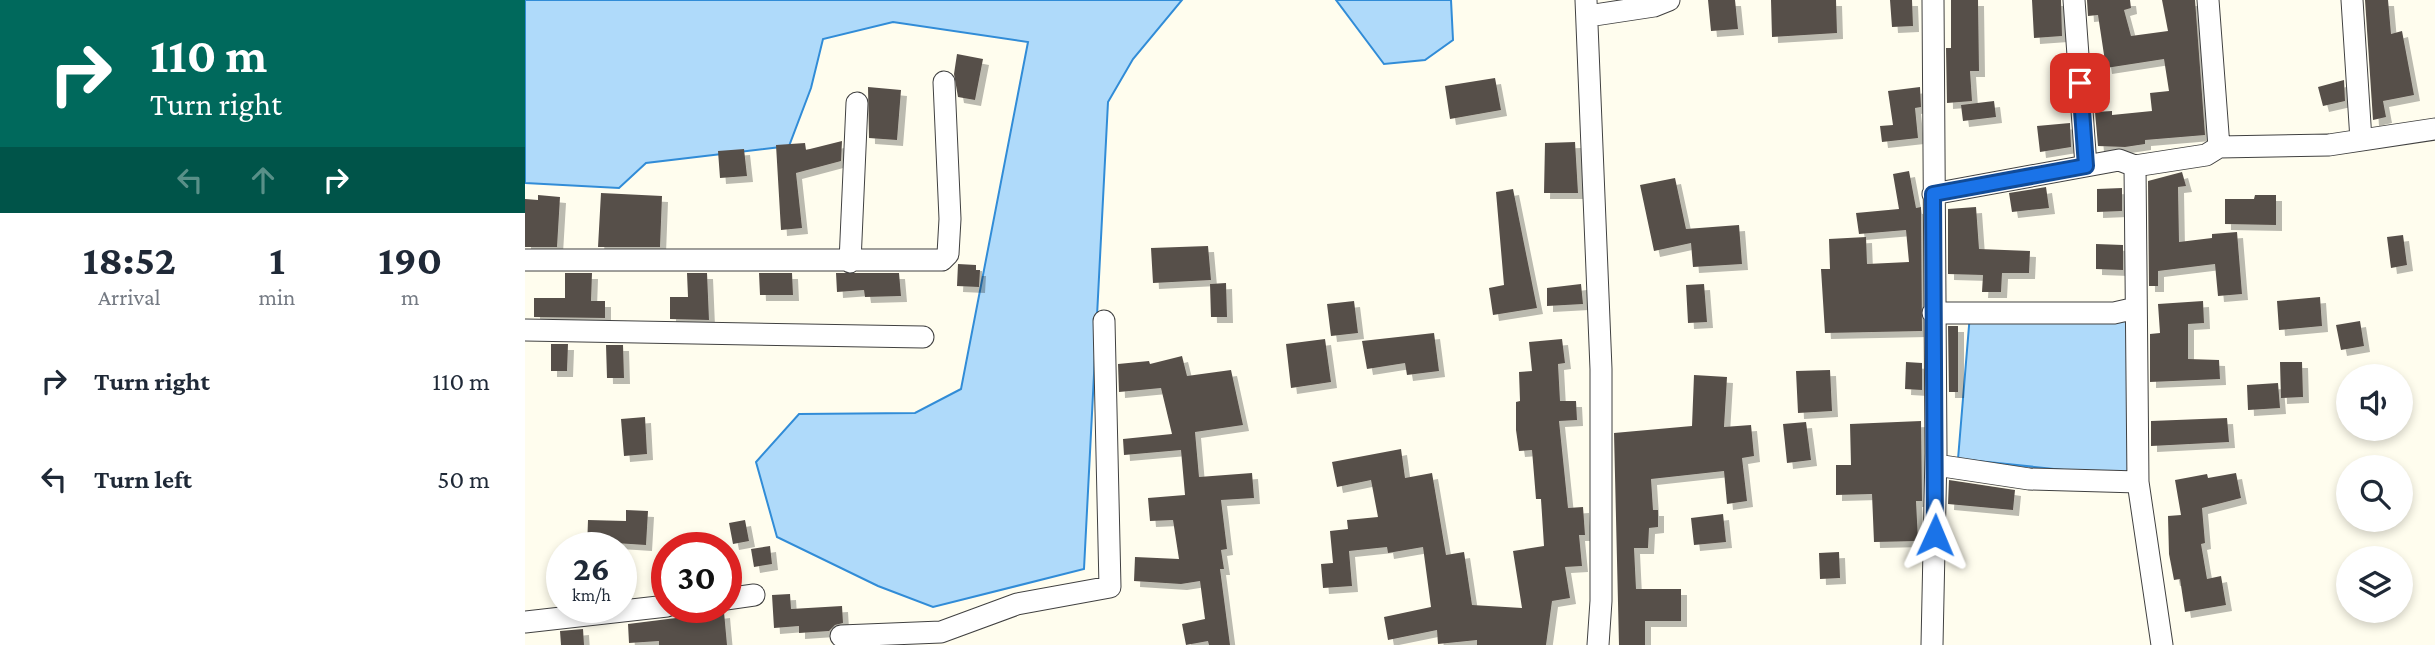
<!DOCTYPE html>
<style>
body{margin:0;font-family:"Crimson Pro",serif;background:#f2f2f3;color:#1f2937;height:100vh;display:flex;flex-direction:column;font-size:26px;white-space:nowrap}
*{box-sizing:border-box;margin:0}
p{font-size:23px;color:#747a83}
.icon{flex:none;width:38px;height:38px;fill:none;stroke:currentColor;stroke-width:2;stroke-linecap:round;stroke-linejoin:round}
.map{position:relative;flex:1;overflow:hidden}
.drawer{display:flex;flex-direction:column;background:#fff;width:525px}
.drawer>*{flex:none}
.banner{background:#00695c;color:#fff;overflow:hidden}
.buttons{position:absolute;left:1811px;top:364px;display:grid;gap:14px}
.buttons a{display:grid;place-items:center;width:77px;height:77px;border-radius:50%;background:#fff;box-shadow:0 4px 10px #0003;font-size:35px}
.speed{position:absolute;left:21px;top:532px;display:flex;gap:14px;font-size:35px;font-weight:700;text-align:center}
.speed>*{display:grid;place-content:center;width:91px;height:91px;border-radius:50%;background:#fff;box-shadow:0 4px 10px #0003;line-height:1}
.speed small{font-size:18px;font-weight:400}
.speed .limit{border:10px solid #d22;background:#fff;color:#111}
.pin{position:absolute;display:grid;place-items:center;width:60px;height:60px;color:#fff;margin:-30px;border-radius:14px;box-shadow:0 4px 10px #0006}
.me{position:absolute;width:77px;margin:-38px;rotate:1deg;stroke-linejoin:round;filter:drop-shadow(0 0 5px #0008)}
.turn{display:flex;align-items:center;gap:24px;height:147px;padding:0 35px;font-size:32px}
.turn .icon{width:91px;height:91px;stroke-width:2.5}
.turn b{display:block;font-size:49px;line-height:60px}
.lanes{display:flex;align-items:center;height:66px;padding:0 35px;background:#0003;justify-content:center;gap:35px;direction:ltr}
.lanes .off{opacity:.35}
.eta{display:flex;justify-content:space-evenly;align-items:center;height:119px;text-align:center}
.eta b{font-size:42px;font-weight:700;line-height:49px}
ul{padding:0;list-style:none}
li{display:flex;align-items:center;gap:21px;height:98px;padding:0 35px}
li div{flex:1}
li b{display:block;font-size:26px}
li em{font-style:normal}
main{display:flex;flex:1;min-height:0}
.map>svg:first-child{display:block}
.water{fill:#afdafa;stroke:#318cd7;stroke-width:2}
.building{fill:#574f49;filter:url(#shadow)}
.lines{fill:none;stroke-linecap:round;stroke-linejoin:round}
.street-casing{stroke:#414141;stroke-width:23}
.street{stroke:#fff;stroke-width:21}
.route-casing{stroke:#114b97;stroke-width:18}
.route{stroke:#1a73e8;stroke-width:12}
</style>
<main>
<section class="drawer">
<div class="banner">
<div class="turn"><svg class="icon" aria-label="right" viewBox="0 0 24 24"><path d="M7 20v-9h11M14 6l5 5-5 5"/></svg><div><b>110 m</b>Turn right</div></div>
<div class="lanes"><svg class="icon off" aria-label="left" viewBox="0 0 24 24"><path d="M17 20v-9H6M10 6l-5 5 5 5"/></svg><svg class="icon off" aria-label="ahead" viewBox="0 0 24 24"><path d="M12 20V5M6 11l6-6 6 6"/></svg><svg class="icon" aria-label="right" viewBox="0 0 24 24"><path d="M7 20v-9h11M14 6l5 5-5 5"/></svg></div>
</div>
<div class="eta">
<div><b>18:52</b><p>Arrival</p></div>
<div><b>1</b><p>min</p></div>
<div><b>190</b><p>m</p></div>
</div>
<ul>
<li><svg class="icon" aria-label="right" viewBox="0 0 24 24"><path d="M7 20v-9h11M14 6l5 5-5 5"/></svg><div><b>Turn right</b></div><em>110 m</em></li>
<li><svg class="icon" aria-label="left" viewBox="0 0 24 24"><path d="M17 20v-9H6M10 6l-5 5 5 5"/></svg><div><b>Turn left</b></div><em>50 m</em></li>
</ul>
</section>
<div class="map">
<svg width="1910" height="645" viewBox="0 0 1910 645">
<defs>
<filter id="shadow"><feDropShadow dx="6" dy="6" stdDeviation="0" flood-color="#0004"/></filter>
</defs>
<rect width="100%" height="100%" fill="#fffdee"/>
<path class="water" d="M0 0H657L608 59 583 102 559 569 408 607 353 586 252 537 231 462 274 414 390 413 436 389 503 42 368 22 298 39 286 88 264 146 121 163 94 188 0 183Z
M811 0H926L928 40 900 60 859 64Z
M1611 312V471L1597 476 1433 459 1445 314Z"/>
<path class="building" d="M1183 0H1210L1213 29 1186 31Z
M1246 0H1311L1312 33 1247 37Z
M1365 0H1387L1388 26 1367 27Z
M1426 0H1453L1454 71H1445L1447 101 1422 103 1421 48H1426Z
M1507 0H1536L1537 36 1509 38Z
M1562 0H1605L1606 8 1599 10 1606 36 1643 31 1637 0H1670L1680 135 1620 140V144L1600 147 1573 146 1570 112 1587 111V115L1627 111 1625 93 1644 91 1639 59 1581 68 1573 15 1563 16Z
M1840 0H1863L1866 34 1877 31 1889 95 1858 101 1861 117 1848 120Z
M432 54 458 59 450 100 433 97 429 74Z
M970 78 976 110 925 119 920 86Z
M1819 80 1820 101 1798 106 1793 87Z
M343 87 376 90 372 140 344 138Z
M1395 87 1396 107 1390 108 1393 138 1357 142 1355 126 1368 125 1363 91Z
M1469 101 1471 117 1438 121 1436 105Z
M1545 123 1546 147 1515 152 1512 126Z
M317 141 316 161 271 173 277 228 256 230 251 145 280 143 281 150Z
M1050 142 1053 193H1019L1020 143Z
M219 149 222 176 195 178 193 151Z
M1384 171 1391 208 1396 207 1397 331 1300 333 1296 269H1305L1304 239 1341 237 1342 264 1384 262 1381 230 1334 234 1331 213 1374 209 1368 174Z
M1657 172 1661 186 1653 187 1654 242 1687 238V234L1712 232 1717 294 1693 296 1690 264 1633 271V286H1624L1623 181Z
M1150 178 1161 229 1214 225 1217 264 1168 267 1166 243 1129 251 1115 185Z
M1521 187 1524 208 1487 212 1484 193Z
M1597 188V211L1572 212V189Z
M988 189 1012 308 968 315 964 288 979 285 971 192Z
M76 193 137 196 135 247H73Z
M13 195 35 197 32 247H0V199L13 200Z
M1730 195H1751V225L1700 224V199H1729Z
M1451 207 1454 249 1505 251 1504 273H1477L1476 292H1457L1458 275 1423 274V209Z
M1878 235 1882 265 1866 268 1862 237Z
M1571 244 1598 245V270L1571 269Z
M683 246 686 280 628 283 626 248Z
M433 264 451 265V270H455L454 287 432 286Z
M40 273H67L66 301H80V318L9 317V298H40Z
M162 273H182L184 320 145 319V297H163Z
M234 273H267L268 295H235Z
M311 273H374L376 296 340 297 339 290 312 292Z
M701 283 702 317H686L685 284Z
M1056 284 1058 304 1022 306V288Z
M1179 284 1182 322 1163 323 1161 285Z
M1795 297 1797 326 1754 330 1752 301Z
M829 301 833 333 806 336 802 304Z
M1678 301 1679 323 1663 324V359L1694 360 1695 379 1625 382V334L1635 333 1633 304Z
M1835 321 1839 346 1816 350 1811 325Z
M1423 326H1433V392H1424Z
M909 333 914 371 882 375 880 363 842 369 837 341Z
M800 339 806 382 766 388 761 344Z
M1037 339 1040 363 1033 364 1035 401H1051L1052 420 1034 421 1043 508 1058 507 1060 535H1054L1057 566 1040 567 1045 598 1027 601 1021 645H952V640L913 644 912 630 863 640 859 617 906 607 898 547 863 553 862 547 824 551 827 586 798 588 796 564 808 563 805 531 823 529 822 520 853 517 846 480 812 487 807 462 876 449 880 478 907 473 921 555 939 552 947 605 997 608 988 551 1019 546 1016 499H1011L1007 450 994 451 991 430V402L995 401 994 372 1007 371 1004 342Z
M26 344H43L42 371H26Z
M81 345H98L99 378H82Z
M657 356 662 376 706 370 718 425 670 432 674 477 727 473 729 498 696 500 702 549 696 550 699 569H695L705 645H684L683 641 661 645 657 624 680 619 675 581 656 584 609 581 610 557 654 559 648 520 625 521 623 498 660 495 656 450 599 455 598 439 647 434 636 388 594 392 593 364 624 361 625 364Z
M1381 362 1397 363V390L1380 389Z
M1755 362H1777L1778 397 1756 398Z
M1305 370 1307 411 1273 413 1271 371Z
M1169 375 1202 377 1199 427 1226 425 1229 456 1217 458 1222 501 1202 504 1199 471 1126 479 1128 510H1133V527L1124 528 1123 548H1109L1111 589H1156V621H1120V645H1094L1089 433 1167 426Z
M1753 383 1755 408 1723 410 1722 385Z
M120 417 122 454 99 456 96 419Z
M1702 418 1704 442 1626 446V421Z
M1396 421 1397 501H1391L1393 541 1349 542 1347 494 1311 495V465H1326L1325 424Z
M1281 422 1286 460 1262 463 1258 424Z
M1711 473 1716 498 1677 508 1680 543 1676 544 1682 579 1696 576 1701 605 1660 612 1655 579 1649 580 1644 554 1643 516 1656 515 1650 480 1682 474 1683 478Z
M1424 480 1490 490 1488 510 1423 504Z
M101 510 123 511 121 545 90 543V548H62L63 520 101 521Z
M1198 514 1201 542 1169 545 1166 518Z
M220 520 224 541 208 544 204 523Z
M245 546 247 564 229 567 226 549Z
M1314 552 1315 578 1295 579 1294 553Z
M265 594 266 609 317 606 318 623 310 625 304 631 274 633V626L249 628 247 595Z
M199 612 202 645H134V641L104 643 103 624Z
M58 629 59 645H36L35 631Z"/>
<g class="lines">
<defs>
<path id="street" d="M1061 0 1076 369V601L1073 645
M1549 0 1561 166
M1683 0 1694 147
M1827 0 1836 140
M1063 16 1129 6 1144 0
M1610 166 1613 482 1637 645
M1408 194 1594 160 1610 166 1681 155 1694 147 1804 145 1910 129
M0 260H417L423 254 425 219 419 82
M325 262 332 103
M1408 313H1589L1611 308
M0 330 398 337
M1411 465 1504 479 1613 482
M201 599 229 595
M0 622 142 606
M316 636 416 632 492 604 585 587 579 321
M1407 645 1411 453 1408 0"/>
</defs>
<use href="#street" class="street-casing"/>
<use href="#street" class="street"/>
</g>
<g class="lines">
<defs>
<path id="route" d="M1410 535 1408 194 1561 166 1555 83"/>
</defs>
<use href="#route" class="route-casing"/>
<use href="#route" class="route"/>
</g>
</svg>
<div class="buttons">
<a><svg class="icon" aria-label="sound" viewBox="0 0 24 24"><path d="M4 9h4l5-4v14l-5-4H4zM17 9q2 3 0 6"/></svg></a>
<a><svg class="icon" aria-label="search" viewBox="0 0 24 24"><circle cx="10" cy="10" r="6"/><path d="M15 15l6 6"/></svg></a>
<a><svg class="icon" aria-label="layers" viewBox="0 0 24 24"><path d="M12 4l9 5-9 5-9-5zM3 14l9 5 9-5"/></svg></a>
</div>
<div class="speed"><div>26<small>km/h</small></div><div class="limit">30</div></div>
<div class="pin" style="left:1555px;top:83px;background:#d93025"><svg class="icon" aria-label="arrive" viewBox="0 0 24 24"><path d="M6 21V4h12l-3 4 3 4H6"/></svg></div>
<svg class="me" style="left:1410px;top:535px" viewBox="-20 -20 40 40"><path d="M0-17L14 15 0 8-14 15z" fill="#1a73e8" stroke="#fff" stroke-width="4"/></svg>
</div>
</main>
